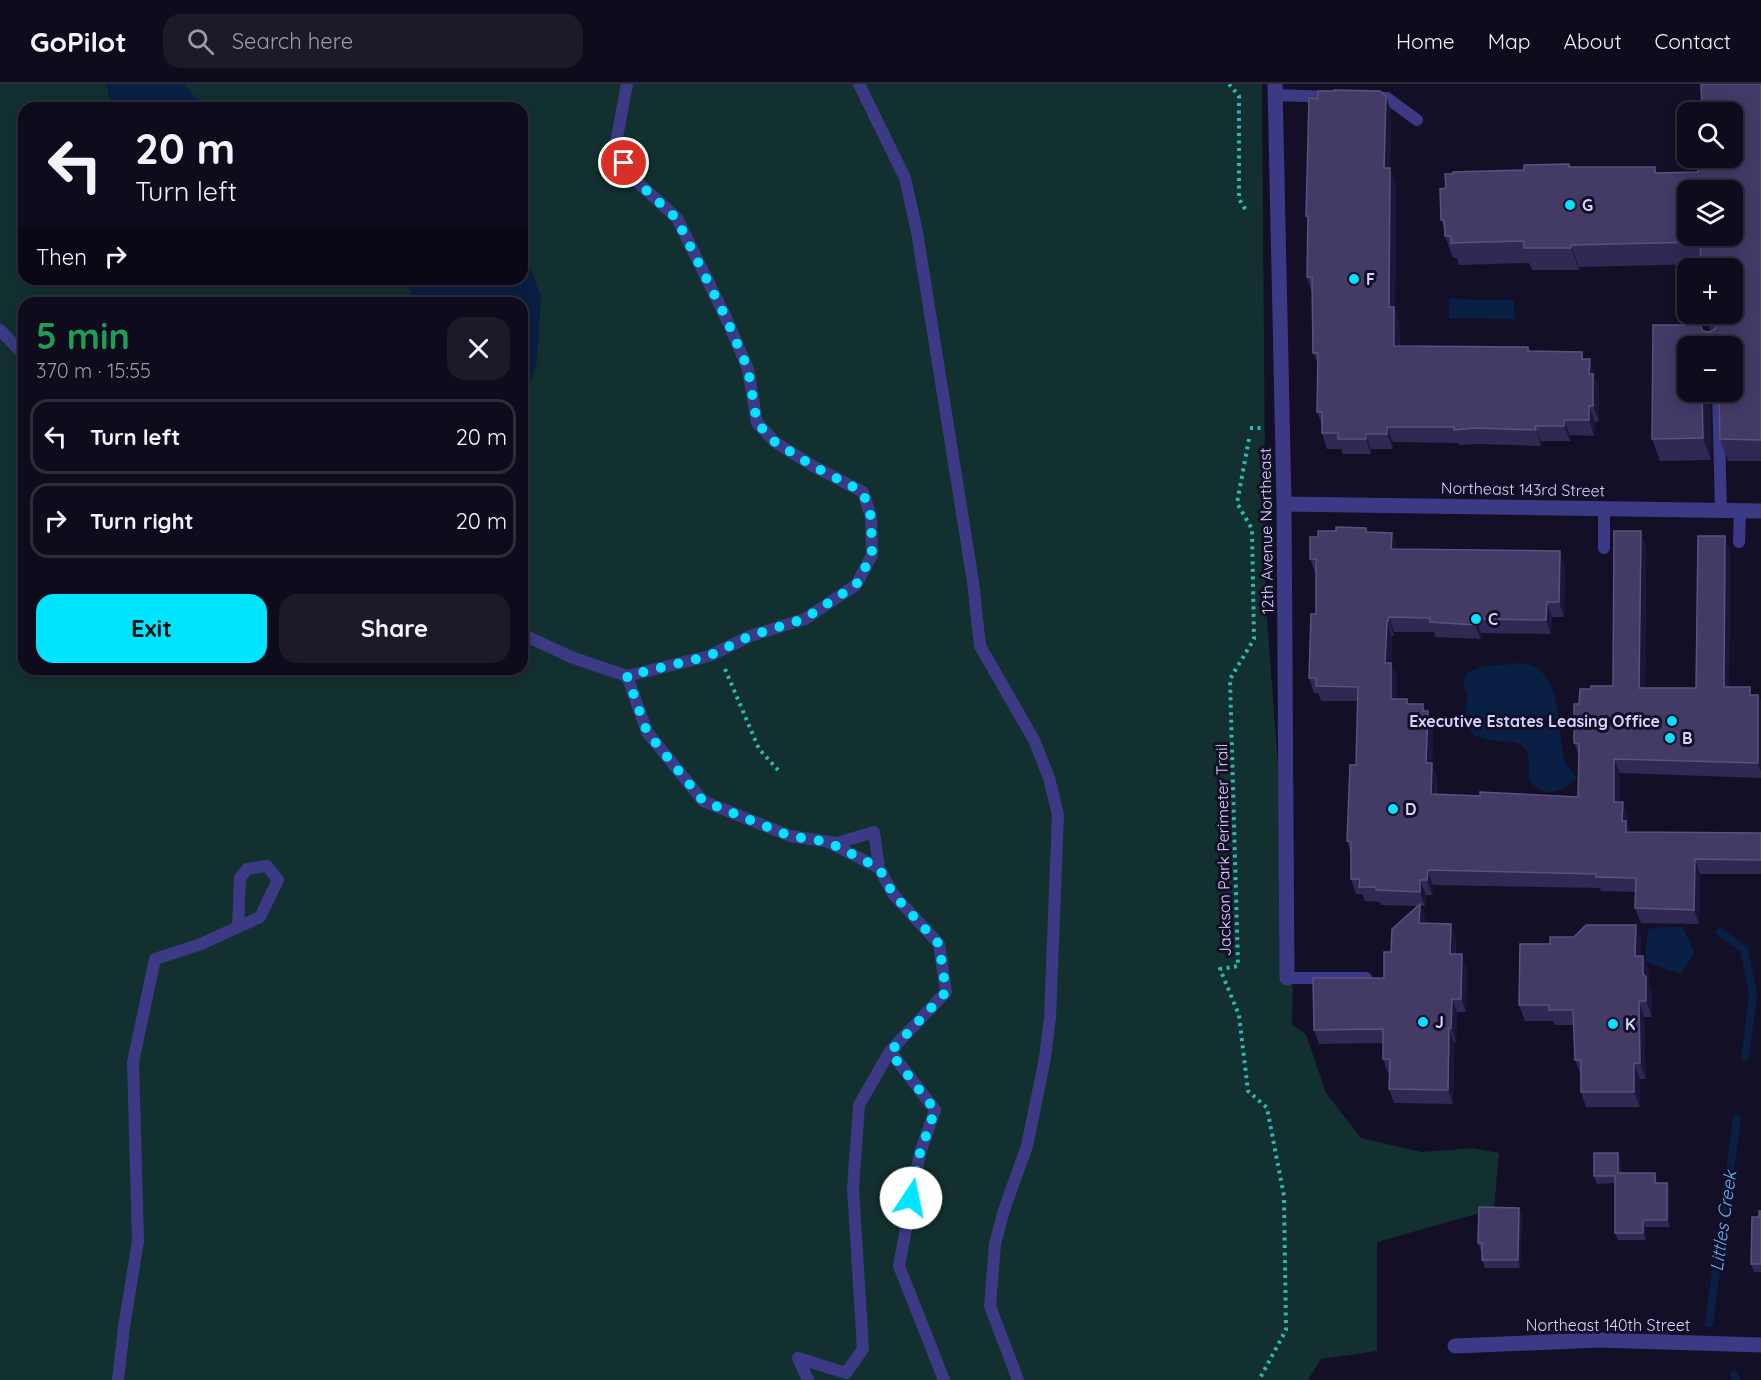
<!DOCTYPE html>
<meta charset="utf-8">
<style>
body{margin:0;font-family:Quicksand,sans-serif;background:#1c1929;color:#f1f3f6;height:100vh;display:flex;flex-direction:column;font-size:22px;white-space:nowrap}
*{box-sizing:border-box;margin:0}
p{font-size:20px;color:#9b9ba3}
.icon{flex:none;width:33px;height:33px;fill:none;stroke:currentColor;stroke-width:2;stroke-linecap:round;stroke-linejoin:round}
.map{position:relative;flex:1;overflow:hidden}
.drawer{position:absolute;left:18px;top:213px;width:510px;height:378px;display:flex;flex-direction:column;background:#0e0b1c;border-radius:18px;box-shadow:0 3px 15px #0003,0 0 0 2px #2e2b3b}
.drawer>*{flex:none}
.guide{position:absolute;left:18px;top:18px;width:510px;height:183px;border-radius:18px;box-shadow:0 3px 15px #0003,0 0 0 2px #2e2b3b;background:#0e0b1c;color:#f1f3f6;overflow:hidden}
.controls{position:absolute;left:1677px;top:18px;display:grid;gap:12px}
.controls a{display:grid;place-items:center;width:66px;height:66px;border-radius:12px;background:#0e0b1c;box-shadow:0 3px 15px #0003,0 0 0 2px #2e2b3b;font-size:30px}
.pin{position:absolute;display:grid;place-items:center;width:51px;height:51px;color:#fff;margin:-26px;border:3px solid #fff;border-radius:50%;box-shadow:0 2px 6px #0007}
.me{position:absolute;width:66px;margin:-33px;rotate:11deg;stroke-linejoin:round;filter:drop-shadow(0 0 4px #0008)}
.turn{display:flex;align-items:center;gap:21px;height:126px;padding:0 18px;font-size:27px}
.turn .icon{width:78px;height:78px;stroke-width:2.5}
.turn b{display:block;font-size:42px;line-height:51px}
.then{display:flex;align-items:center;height:57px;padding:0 18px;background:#0003;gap:12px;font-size:22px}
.round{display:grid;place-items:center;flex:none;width:63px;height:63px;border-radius:18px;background:#1c1929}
.overview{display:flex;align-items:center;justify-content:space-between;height:102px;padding:0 18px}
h1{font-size:36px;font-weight:700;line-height:45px;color:#1e9e55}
.button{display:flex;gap:12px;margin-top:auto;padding:12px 18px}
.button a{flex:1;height:69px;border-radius:18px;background:#00e5ff;color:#111;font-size:24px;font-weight:700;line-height:69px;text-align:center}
.button a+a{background:#1c1929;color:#f1f3f6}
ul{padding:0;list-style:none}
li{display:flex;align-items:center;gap:18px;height:75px;margin:0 12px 9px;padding:0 6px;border:3px solid #2e2b3b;border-radius:18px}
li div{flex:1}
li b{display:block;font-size:22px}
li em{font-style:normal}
header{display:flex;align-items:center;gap:36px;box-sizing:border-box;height:84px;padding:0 30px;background:#0e0b1c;border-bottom:2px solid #2e2b3b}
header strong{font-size:28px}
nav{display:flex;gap:33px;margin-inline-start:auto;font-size:21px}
.search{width:420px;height:54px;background:#1c1929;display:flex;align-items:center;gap:15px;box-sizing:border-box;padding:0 21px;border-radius:18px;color:#9b9ba3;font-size:22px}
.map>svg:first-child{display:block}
.green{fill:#12302f;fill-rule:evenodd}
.water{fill:#0a1f44}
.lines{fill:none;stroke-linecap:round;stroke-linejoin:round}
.stream{stroke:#0a1f44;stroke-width:8}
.path{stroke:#2fb8b0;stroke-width:4;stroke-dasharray:3 4.5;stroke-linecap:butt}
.service{stroke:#3d3a85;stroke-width:12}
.minor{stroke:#3d3a85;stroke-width:15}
.wall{fill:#312854;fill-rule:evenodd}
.shaded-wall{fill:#1d163a}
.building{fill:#433a66;stroke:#5a527e;stroke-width:1.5;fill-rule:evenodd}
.route{stroke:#00e5ff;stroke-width:10;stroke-dasharray:0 18}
.poi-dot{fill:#00e5ff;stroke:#130f26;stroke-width:2}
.labels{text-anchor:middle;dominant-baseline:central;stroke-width:6;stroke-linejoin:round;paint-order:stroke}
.poi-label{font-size:16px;font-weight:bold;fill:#d9d4ff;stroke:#130f26;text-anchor:start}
.street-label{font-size:16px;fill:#d9d4ff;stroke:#130f26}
.water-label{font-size:18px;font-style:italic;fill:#62b6ff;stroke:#130f26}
</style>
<header>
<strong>GoPilot</strong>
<div class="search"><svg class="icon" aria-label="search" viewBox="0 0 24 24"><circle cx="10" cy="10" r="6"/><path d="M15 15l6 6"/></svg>Search here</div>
<nav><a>Home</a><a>Map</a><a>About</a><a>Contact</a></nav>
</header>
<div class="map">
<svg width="1761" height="1296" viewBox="0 0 1761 1296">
<rect width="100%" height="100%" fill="#130f26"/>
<path class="green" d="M0 0H1262L1266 519 1293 886 1292 941 1306 950 1326 1009 1361 1054 1422 1068 1472 1064 1499 1069 1494 1125 1377 1158V1267L1321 1275 1308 1296H0ZM24 24H522V195H24ZM24 219H522V585H24Z"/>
<path class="water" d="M106 0H184L204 24H112Z
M522 159 541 213 537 277 525 317 522 320V219H416L405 195H522Z
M1449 215 1514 216V235L1449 234Z
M1517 579C1564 579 1557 643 1564 675 1566 681 1573 688 1577 694 1558 709 1548 715 1529 697 1529 688 1530 676 1527 668 1517 645 1480 672 1463 637 1464 631 1467 624 1467 617 1468 607 1461 602 1465 592 1479 578 1499 583 1517 579Z
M1660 843H1683L1694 869 1681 890 1645 878 1648 845Z"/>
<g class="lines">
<path class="stream" d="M1720 848 1744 865 1753 911 1745 973
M1709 1239 1737 1035
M1734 1291 1736 1296"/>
<path class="path" d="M1229 0 1239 12V115L1247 128
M1250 344H1261
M1249 355 1237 419 1252 445 1254 555 1230 595 1238 882 1220 885 1239 931 1248 1007 1267 1024 1284 1112 1286 1246 1259 1296
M725 585 759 665 778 686"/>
<path class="service" d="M859 0 905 94 917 148 973 498 980 562 1034 656 1049 694 1058 731 1050 933 1045 974 1027 1062 1004 1126 995 1160 990 1222 1018 1296
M1275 11 1334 13
M1372 14H1387L1417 36
M0 246 24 271
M1718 308 1721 427
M1604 425V464
M1739 458 1740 427
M522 550 571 573 627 592 709 572 750 552 805 535 856 501 872 471 871 433 863 408 813 382 775 358 757 339 748 285 727 236 677 134 633 94 615 64 627 0
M627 592 647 648 703 717 790 752 837 759 874 748 879 784
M1287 894H1366
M890 967 935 1026 920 1069 899 1182 944 1296
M118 1296 124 1243 138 1157 133 978 155 875 201 860 260 833 278 796 267 782 247 785 240 794 238 843
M808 1296 798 1274 846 1289 863 1265 853 1104 859 1021 890 967 946 908 939 860 893 810 879 784 828 758"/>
<path class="minor" d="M1275 0 1284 420 1287 894
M1284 420 1761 427
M1455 1262 1599 1256 1761 1261"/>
</g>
<path class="wall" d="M1701 0H1761V377H1728L1720 355 1719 308H1732V262H1688V308H1710L1711 376 1660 377 1652 355 1653 241H1700L1703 247 1709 248 1715 245 1710 246 1704 230H1732V184H1701V180L1579 183V186H1532L1529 179 1459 181 1457 174H1453L1445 152V145L1441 136 1440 105 1446 104 1445 90H1453V88L1524 86V81L1569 80 1570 83H1655L1657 89 1698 88 1697 74H1732V28H1702ZM1688 106H1732V152H1688Z
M1386 12 1391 27 1390 84 1396 100 1395 225 1399 238 1400 262 1528 263 1530 267 1585 275 1595 291V295L1599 305V337L1595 338 1594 352 1570 351V357H1541V362L1481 360 1459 361 1458 359 1393 358V365H1371V370H1343L1341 365H1327L1322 349V341L1317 328 1318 281 1313 269 1312 208 1307 193 1308 138 1306 132 1318 15Z
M1366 444 1368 448 1392 449 1397 465 1560 467 1565 481 1564 533H1552L1551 550 1481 549V555L1435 553 1434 548H1394V552H1392L1391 579 1397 593V615H1407L1409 620 1425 627H1428L1433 642 1432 680 1437 694V710L1480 712 1578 713 1579 672 1574 659 1579 620 1591 605 1613 602 1646 461 1645 604H1696L1730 467 1729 603 1753 611H1758L1761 618V694L1620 689V718L1628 732V741L1630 748 1761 749V790H1700L1699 840 1641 839 1635 824 1636 808 1601 807 1600 804 1433 801 1432 811H1426L1425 822H1421L1425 834V839L1451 840 1456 854V870L1467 884 1466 928H1457L1456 958H1454L1453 1020 1394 1019 1389 1005 1390 989H1388L1383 975V959L1319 960 1314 946 1384 894 1391 868 1418 822 1381 821 1380 818 1365 817 1362 810H1356L1351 795V770L1347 757 1356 681 1358 617H1321L1318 609H1314L1309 594 1316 530V490L1315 489 1310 475 1318 453 1336 447Z
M1641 856V872L1649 888V900L1652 908V933H1644L1646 995H1640V1023H1586L1581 1008V991L1575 976 1574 941H1555L1553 937H1525L1519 921 1550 860Z
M1618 1069 1620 1076 1621 1089H1655L1657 1099H1667L1670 1106V1143H1645L1646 1156H1618L1615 1149V1099L1597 1100 1594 1092Z
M1519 1124 1522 1132 1520 1184H1485L1482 1176V1167H1481L1478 1159Z
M1761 1127V1188H1754L1751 1180 1759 1133Z"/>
<path class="shaded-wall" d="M1386 12 1391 27 1390 100 1384 84Z
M1390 84 1396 100 1395 225 1399 238 1400 278 1394 262 1389 223Z
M1571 161 1579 183V186L1571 164Z
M1590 275 1595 291V295L1599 305V337L1593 322 1589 290Z
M1702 308H1710L1711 376 1703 354Z
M1589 322 1595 338 1594 352 1589 336Z
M1564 336 1570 351V357L1564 342Z
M1535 342 1541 357V362L1536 346Z
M1387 343 1393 358V365L1387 350Z
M1366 350 1371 365V370L1366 355Z
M1641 447 1646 461 1645 619 1639 604Z
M1392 449 1397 463V479L1391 465Z
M1725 452 1730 467 1729 617 1724 603Z
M1560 467 1565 481 1564 533 1559 518Z
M1547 518 1552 533 1551 550 1546 536Z
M1389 533 1394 548V552L1388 537Z
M1476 535 1481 549V555L1475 541Z
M1387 537 1392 552 1391 593 1385 579Z
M1391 579 1397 593V629L1391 615Z
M1758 611 1761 618V688L1758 679Z
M1423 620 1428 634V627L1433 642 1432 680 1437 694 1436 724 1431 710 1426 679Z
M1614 675 1620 689V732L1614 718Z
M1623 718 1628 732V741L1631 752V762L1622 737Z
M1695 775 1700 790 1699 840 1694 826Z
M1428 786 1433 801 1432 811 1427 796Z
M1420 796 1426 811 1425 822 1420 808Z
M1420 820 1425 834V853L1419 839Z
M1451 840 1456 854 1455 884 1450 870Z
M1636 841 1641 856V888L1635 872Z
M1462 870 1467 884 1466 928 1461 915Z
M1643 872 1649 888V900L1652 908V933L1646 917 1643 890Z
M1452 915 1457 928 1456 958 1451 944Z
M1639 917 1644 933 1646 995 1640 979Z
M1449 944 1454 958 1453 1020 1448 1006Z
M1634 979 1640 995V1023L1634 1008Z
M1618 1069 1620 1076 1621 1096 1618 1089Z
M1667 1099 1670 1106V1143L1667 1136Z
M1519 1124 1522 1132 1520 1184 1518 1176Z
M1643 1136 1645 1143 1646 1156 1643 1149Z"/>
<path class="building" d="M1701 0H1761V356L1720 355 1719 308H1732V262H1688V308H1702L1703 354 1652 355 1653 241H1700L1703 247 1709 248 1715 245 1716 241 1715 230H1732V184H1701L1700 158 1571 161V164H1524V157L1451 159V152H1445L1444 136H1441L1440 105 1446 104 1445 90H1453V88L1524 86V81L1569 80V83H1655V89L1698 88 1697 74H1732V28H1702ZM1688 106H1732V152H1688Z
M1334 6 1380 7 1386 12 1384 84H1390L1389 223H1394V262L1528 263V267L1582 268V275H1590L1589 290H1593V322H1589V336H1564V342H1535L1536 346 1475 344 1454 346V343H1387V350H1366V355H1338V349H1322V328H1317L1318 269H1313L1312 193H1307L1308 132H1306L1309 14 1318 15V7H1334Z
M1336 443 1366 444V448L1392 449 1391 465 1560 467 1559 518H1547L1546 536 1476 535 1475 541 1430 538V534L1389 533 1388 537H1387L1385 579H1391V615H1407V620H1423V627H1428L1426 679H1432L1431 710 1480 712V708L1578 713 1579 660 1574 659V620H1579L1580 605H1591V602H1613L1614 447H1641L1639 604H1696L1698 452H1725L1724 603H1750V611H1758V679L1614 675V718H1623L1622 737H1626V748L1761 749V776L1695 775 1694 826 1635 824 1636 794 1596 793V790L1428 786 1427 796H1420V808L1376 806V803H1359L1360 795H1351V758L1347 757 1350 681H1356L1358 603 1316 602V594H1309L1311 530H1316V475H1310V453H1318V447H1336Z
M1420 820 1419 839 1451 840 1450 870H1462L1461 915H1452L1451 944H1449L1448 1006 1389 1005 1390 975H1383V945L1314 946 1313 894H1384V868H1391L1392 845Z
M1586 841H1636L1635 872H1643V890L1646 893V917H1639L1640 979H1634V1008H1581V976H1575L1573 926H1549V921H1519L1520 860H1550V853H1574Z
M1594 1069H1618V1089H1655V1099H1667V1136H1643V1149H1615V1092H1594Z
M1479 1123 1519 1124 1518 1176H1482V1159H1478Z
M1759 1127H1761V1180H1751L1752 1133H1759Z"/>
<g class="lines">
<path class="route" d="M624 79 633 94 676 134 727 236 748 285 757 339 775 358 813 382 863 408 871 433 872 471 856 501 804 535 750 552 709 572 627 592 647 648 703 717 790 752 828 758 879 784 893 810 939 860 946 908 890 968 935 1026 920 1069 911 1114"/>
</g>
<g class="poi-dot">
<circle cx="1570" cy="121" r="6"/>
<circle cx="1354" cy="195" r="6"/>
<circle cx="1476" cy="535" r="6"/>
<circle cx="1672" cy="637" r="6"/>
<circle cx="1670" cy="654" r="6"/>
<circle cx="1393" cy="725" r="6"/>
<circle cx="1423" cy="938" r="6"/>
<circle cx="1613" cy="940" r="6"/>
</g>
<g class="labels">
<g class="poi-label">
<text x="1582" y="121">G</text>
<text x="1366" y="195">F</text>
<text x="1488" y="535">C</text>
<text x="1660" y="637" text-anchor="end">Executive Estates Leasing Office</text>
<text x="1682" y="654">B</text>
<text x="1405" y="725">D</text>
<text x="1435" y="938">J</text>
<text x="1625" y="940">K</text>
</g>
<g class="street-label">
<text transform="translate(1523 405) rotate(1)">Northeast 143rd Street</text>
<text transform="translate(1266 447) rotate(-91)">12th Avenue Northeast</text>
<text transform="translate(1223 766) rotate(-91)">Jackson Park Perimeter Trail</text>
<text x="1608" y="1241">Northeast 140th Street</text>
</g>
<g class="water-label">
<text transform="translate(1723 1137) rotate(-82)">Littles Creek</text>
</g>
</g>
</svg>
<div class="controls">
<a><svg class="icon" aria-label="search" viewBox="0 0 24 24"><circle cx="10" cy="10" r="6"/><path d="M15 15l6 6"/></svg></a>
<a><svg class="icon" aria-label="layers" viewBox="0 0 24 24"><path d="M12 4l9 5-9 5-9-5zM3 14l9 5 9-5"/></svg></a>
<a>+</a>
<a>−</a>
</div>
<div class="pin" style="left:624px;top:79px;background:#d93025"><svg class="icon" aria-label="arrive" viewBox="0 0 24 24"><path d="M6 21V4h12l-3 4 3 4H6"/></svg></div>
<svg class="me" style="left:911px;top:1114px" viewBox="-20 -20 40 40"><circle r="19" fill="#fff"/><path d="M0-13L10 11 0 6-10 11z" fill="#00e5ff"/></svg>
<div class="guide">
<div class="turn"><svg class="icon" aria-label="left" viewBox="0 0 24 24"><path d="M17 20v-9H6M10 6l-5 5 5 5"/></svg><div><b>20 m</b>Turn left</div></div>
<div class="then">Then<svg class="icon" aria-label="right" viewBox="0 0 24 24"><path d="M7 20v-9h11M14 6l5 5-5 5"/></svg></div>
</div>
<section class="drawer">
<div class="overview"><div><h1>5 min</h1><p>370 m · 15:55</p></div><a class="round"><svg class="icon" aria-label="close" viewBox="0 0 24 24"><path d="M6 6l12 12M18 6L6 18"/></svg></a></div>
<ul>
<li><svg class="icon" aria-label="left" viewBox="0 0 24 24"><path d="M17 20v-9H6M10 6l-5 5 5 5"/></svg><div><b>Turn left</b></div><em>20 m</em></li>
<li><svg class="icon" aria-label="right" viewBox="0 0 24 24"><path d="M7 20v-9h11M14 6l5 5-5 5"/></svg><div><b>Turn right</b></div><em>20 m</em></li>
</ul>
<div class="button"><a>Exit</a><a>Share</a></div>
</section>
</div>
